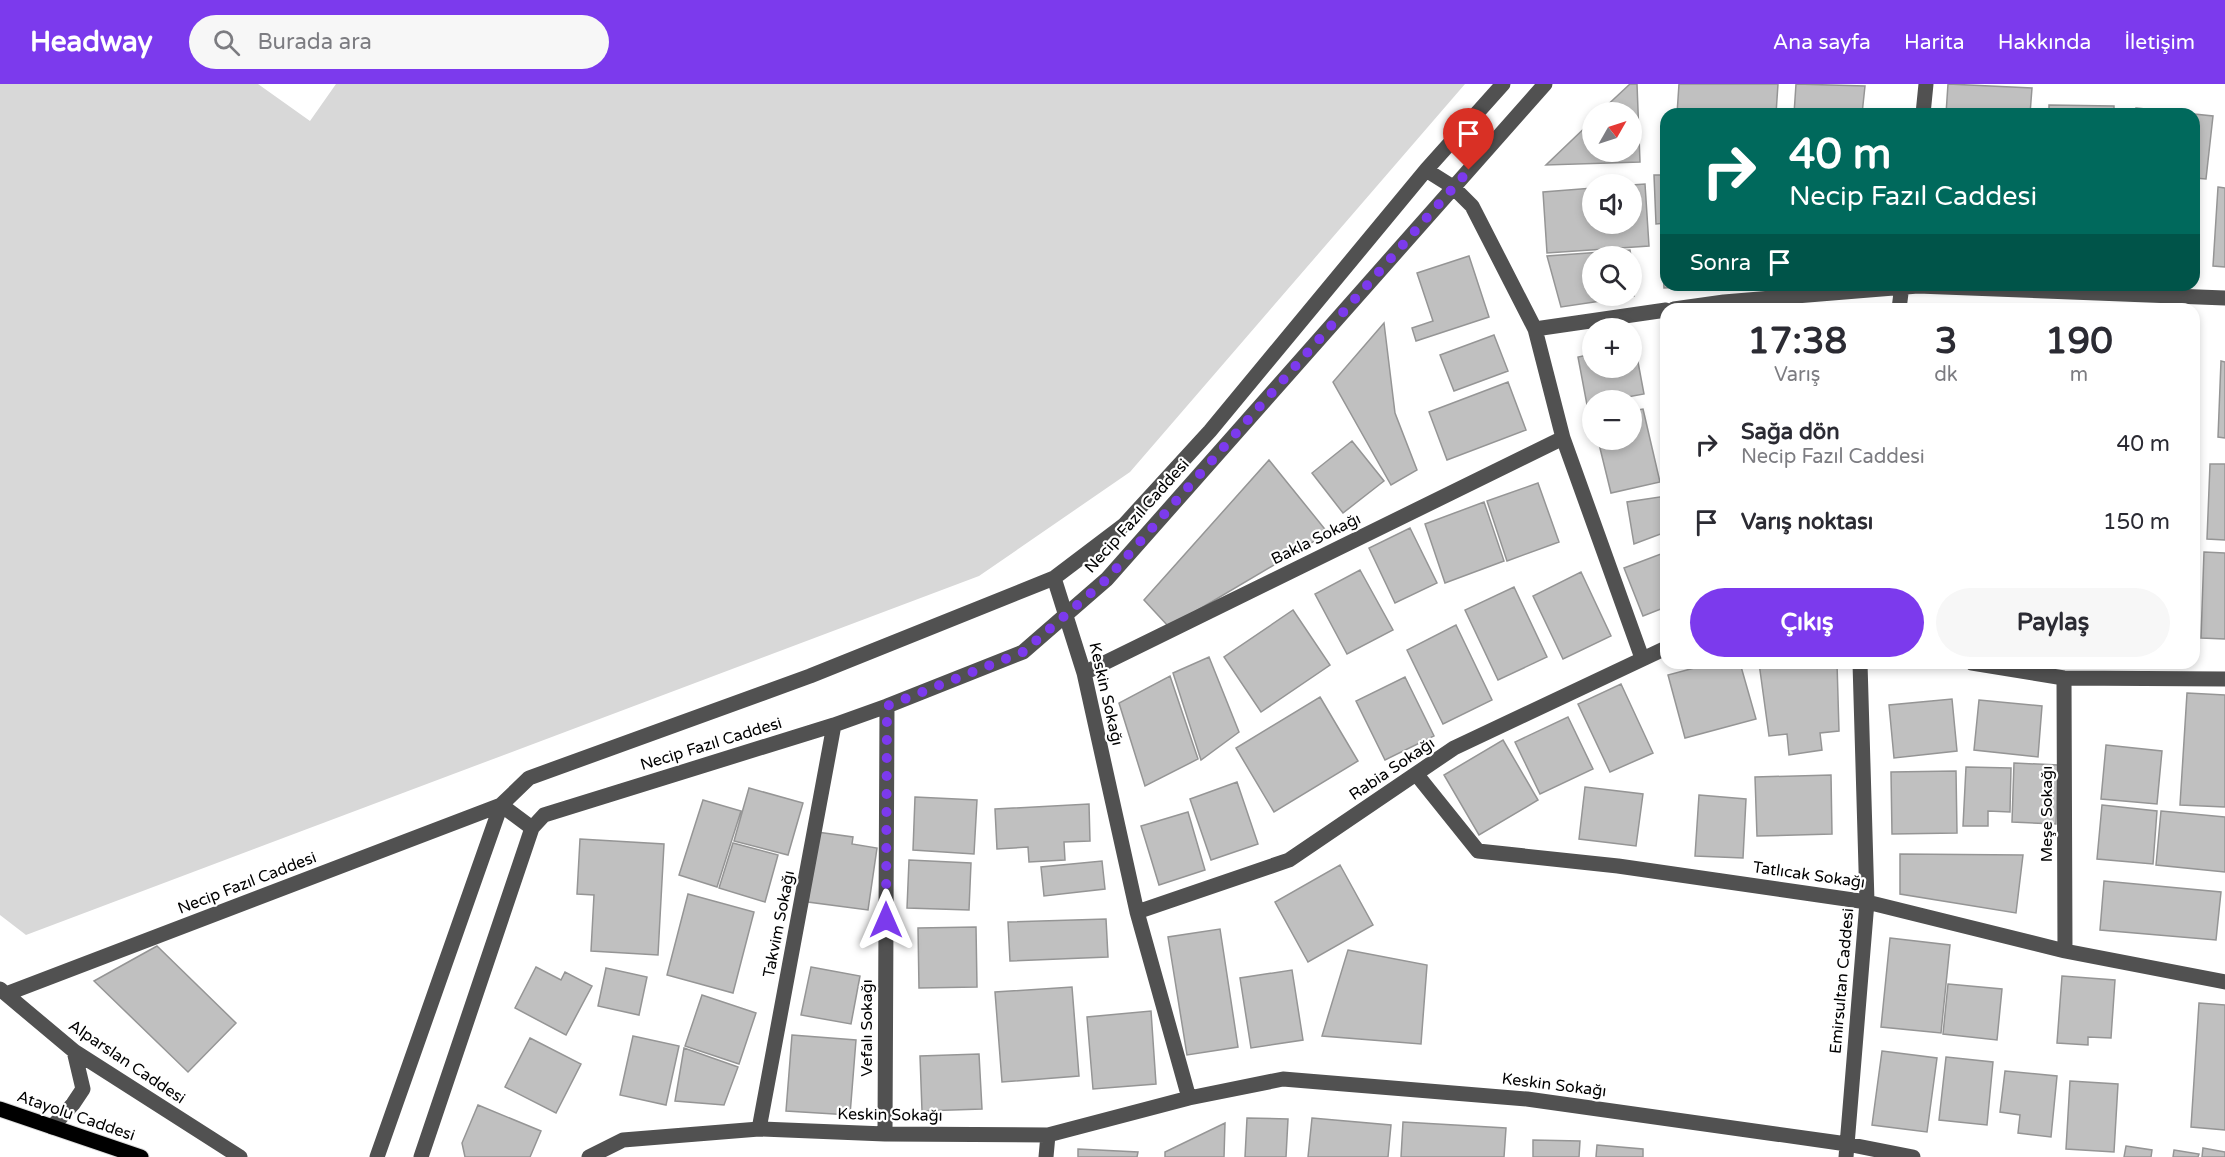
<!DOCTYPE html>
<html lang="tr">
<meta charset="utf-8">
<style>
body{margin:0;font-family:"Varela Round",sans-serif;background:#f7f7f7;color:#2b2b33;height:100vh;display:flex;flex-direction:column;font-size:22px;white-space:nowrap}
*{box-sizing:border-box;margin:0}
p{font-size:20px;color:#7c7c81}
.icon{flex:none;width:33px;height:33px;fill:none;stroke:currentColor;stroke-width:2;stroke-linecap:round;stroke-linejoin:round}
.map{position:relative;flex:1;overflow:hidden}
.details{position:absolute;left:1660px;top:219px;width:540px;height:366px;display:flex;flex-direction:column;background:#fff;border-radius:18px;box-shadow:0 3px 9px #0003}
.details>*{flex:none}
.hud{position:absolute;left:1660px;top:24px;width:540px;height:183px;border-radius:18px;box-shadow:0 3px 9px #0003;background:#00695c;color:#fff;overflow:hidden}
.needle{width:39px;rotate:51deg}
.fabs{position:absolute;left:1582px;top:18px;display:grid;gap:12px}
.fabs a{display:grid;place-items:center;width:60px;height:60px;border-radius:50%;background:#fff;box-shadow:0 3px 9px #0003;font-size:30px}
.pin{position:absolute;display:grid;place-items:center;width:51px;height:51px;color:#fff;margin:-62px -26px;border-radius:50% 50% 50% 0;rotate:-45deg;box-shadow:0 0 6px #0007}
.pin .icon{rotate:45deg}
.me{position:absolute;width:66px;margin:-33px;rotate:0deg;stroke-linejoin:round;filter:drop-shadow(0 0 4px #0008)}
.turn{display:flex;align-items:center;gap:21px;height:126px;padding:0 30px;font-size:27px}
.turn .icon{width:78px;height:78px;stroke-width:2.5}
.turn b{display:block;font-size:42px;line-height:51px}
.then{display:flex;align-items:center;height:57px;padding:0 30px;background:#0003;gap:12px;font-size:22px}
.eta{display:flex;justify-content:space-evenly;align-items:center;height:102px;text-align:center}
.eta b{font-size:36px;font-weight:800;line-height:42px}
.cta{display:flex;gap:12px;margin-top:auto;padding:12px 30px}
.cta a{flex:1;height:69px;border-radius:36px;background:#7c3aed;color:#fff;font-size:24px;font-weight:800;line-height:69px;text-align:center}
.cta a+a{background:#f7f7f7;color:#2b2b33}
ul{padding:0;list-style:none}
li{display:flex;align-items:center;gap:18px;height:78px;padding:0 30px}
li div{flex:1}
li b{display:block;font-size:22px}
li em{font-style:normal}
header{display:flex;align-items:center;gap:36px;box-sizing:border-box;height:84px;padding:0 30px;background:#7c3aed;color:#fff}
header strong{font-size:28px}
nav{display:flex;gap:33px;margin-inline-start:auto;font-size:21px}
.search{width:420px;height:54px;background:#f7f7f7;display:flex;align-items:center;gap:15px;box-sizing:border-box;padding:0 21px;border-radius:33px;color:#7c7c81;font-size:22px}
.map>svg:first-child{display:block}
.green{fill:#d8d8d8}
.building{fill:#c0c0c0;stroke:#959595;stroke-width:1.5}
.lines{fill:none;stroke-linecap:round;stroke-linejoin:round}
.major-casing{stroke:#dbdbdb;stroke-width:17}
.minor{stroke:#515151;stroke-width:15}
.major{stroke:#000;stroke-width:15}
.route{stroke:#7c3aed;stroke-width:10;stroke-dasharray:0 18}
.labels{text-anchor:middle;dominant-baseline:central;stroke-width:4.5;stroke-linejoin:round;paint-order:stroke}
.street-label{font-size:16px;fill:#000;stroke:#fff}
</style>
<header>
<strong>Headway</strong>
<div class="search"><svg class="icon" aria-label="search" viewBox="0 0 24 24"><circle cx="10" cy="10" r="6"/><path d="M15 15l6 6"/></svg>Burada ara</div>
<nav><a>Ana sayfa</a><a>Harita</a><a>Hakkında</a><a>İletişim</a></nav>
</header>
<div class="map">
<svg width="2225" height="1073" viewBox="0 0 2225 1073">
<rect width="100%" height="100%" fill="#fff"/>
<path class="green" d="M0 0H258L310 37 336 0H1465L1130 388 979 492 26 851 0 831Z"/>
<path class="building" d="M1630 0H1637L1640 78 1546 81 1593 36V68H1632V28H1600Z
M1679 0H1778L1776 30H1677Z
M1796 0 1865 2 1862 30H1794Z
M1948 0 2032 4 2030 30H1946Z
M2049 21 2114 22V30H2049Z
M2136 24 2213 32 2206 95 2194 94V30H2136Z
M1654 91H1666V139L1656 140Z
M1645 100 1649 162 1547 169 1543 108 1593 104V140H1632V101Z
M2194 101H2198V173H2194Z
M2218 103 2225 104V183L2213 182Z
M1666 153V201H1718L1664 204 1661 154Z
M1630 166 1631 172H1593V212H1632V190L1634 212 1561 223 1547 172Z
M1469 172 1489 233 1416 257 1412 244 1433 237 1417 189Z
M1384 239 1395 329 1417 386 1391 401 1333 298Z
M1494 251 1508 287 1454 307 1440 271Z
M1632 262H1635L1644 310 1611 316H1593V320L1587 321 1578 273 1593 270V284H1632Z
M2221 277 2225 278V354L2218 353Z
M2194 278 2199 279 2194 331Z
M1508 298 1526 346 1447 376 1429 328Z
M1643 325 1660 398 1611 409 1598 356H1632V327Z
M1352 357 1384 397 1343 429 1312 389Z
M1269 376 1328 449 1169 543 1144 516Z
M2210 380H2225V456L2207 455Z
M1538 399 1559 458 1507 477 1487 417Z
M1666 412V448L1634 460 1627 418Z
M1484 418 1504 477 1445 499 1425 440Z
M1410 444 1437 499 1395 519 1369 464Z
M1666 468V523L1643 532 1624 484Z
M2204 468 2225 469V555L2201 554Z
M1360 486 1393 546 1347 570 1315 510Z
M1581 488 1611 552 1563 575 1533 512Z
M1514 503 1547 573 1498 596 1465 526Z
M1293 526 1330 581 1261 628 1224 573Z
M1456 541 1492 616 1443 640 1407 566Z
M1209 573 1239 648 1201 676 1173 589Z
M1713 579H1740L1756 635 1685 654 1668 591Z
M1759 579H1837L1839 647 1820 649 1822 666 1789 671 1787 650 1769 652Z
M1170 592 1198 675 1145 702 1119 619Z
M1405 593 1434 652 1385 676 1356 617Z
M1621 600 1653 669 1610 688 1578 620Z
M2187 609 2225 611V723L2180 721Z
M1320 613 1358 677 1274 728 1236 664Z
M1952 615 1957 667 1894 674 1889 621Z
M1979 616 2042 622 2038 673 1974 666Z
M1568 633 1593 685 1540 710 1515 658Z
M1503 656 1538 716 1479 751 1444 691Z
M2106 661 2162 667 2157 720 2101 715Z
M2014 679 2058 681 2056 740 2012 738Z
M1966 683 2011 684 2010 728 1988 727V742H1963Z
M1956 687 1957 749 1892 750 1891 688Z
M1831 691 1832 750 1757 752 1755 693Z
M1237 698 1258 760 1211 776 1190 715Z
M1585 703 1643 710 1636 762 1579 755Z
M749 704 803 719 788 771 734 757Z
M1699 711 1746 715 1743 774 1695 772Z
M915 713 977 716 974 770 913 766Z
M703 716 741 727 717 803 679 791Z
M1089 720 1090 757 1064 758 1065 776 1029 778 1028 763 997 765 995 725Z
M2102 721 2157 727 2153 780 2097 775Z
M2161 727 2225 733V788L2156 781Z
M1188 728 1205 786 1159 801 1141 742Z
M817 748 853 753 852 760 877 764 868 826 808 818Z
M580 755 664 760 658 871 591 867 594 811 577 810Z
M733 759 778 771 765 818 719 804Z
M1900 770 2023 771 2016 829 1900 810Z
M909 776 971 779 969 826 907 824Z
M1102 777 1105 805 1044 812 1041 783Z
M1340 781 1373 841 1308 878 1275 818Z
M2104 797 2221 808 2216 856 2100 846Z
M688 810 754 828 733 909 667 891Z
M1106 835 1108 873 1010 877 1008 838Z
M976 843 977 903 919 904 918 844Z
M1220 845 1238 963 1187 971 1168 853Z
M1890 854 1950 861 1941 949 1881 943Z
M157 862 236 939 188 988 94 897Z
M1348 866 1427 881 1421 960 1322 952Z
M536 883 561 896 565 888 592 902 566 951 515 924Z
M811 883 860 892 851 940 801 931Z
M606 884 647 893 639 931 598 922Z
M1292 886 1303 956 1251 964 1240 894Z
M2062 892 2115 896 2111 954 2088 953V961L2057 959Z
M1948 900 2002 905 1997 956 1943 950Z
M1072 903 1079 992 1002 998 995 908Z
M702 911 756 929 739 980 685 962Z
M2199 919 2225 921V1046L2191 1043Z
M1151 927 1156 1000 1093 1005 1087 933Z
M792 951 856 956 850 1031 786 1027Z
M633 952 679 962 666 1021 620 1011Z
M530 954 581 980 556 1029 505 1003Z
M684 964 738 983 724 1021 675 1017Z
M1882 967 1937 974 1927 1048 1872 1041Z
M979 970 982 1025 922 1027 920 972Z
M1946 973 1993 978 1987 1041 1939 1036Z
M2005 987 2057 992 2051 1053 2018 1049 2020 1031 2000 1028Z
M2070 997 2118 1000 2114 1068 2066 1065Z
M478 1021 541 1047 530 1073H465L462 1059Z
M1247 1034 1288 1035 1286 1073H1245Z
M1312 1034 1391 1041 1388 1073H1308Z
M1403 1038 1506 1044 1504 1073H1401Z
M1225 1039 1224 1073H1165V1068Z
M1533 1056 1580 1057 1579 1073H1533Z
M1597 1061 1643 1065V1073H1596Z
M2126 1062 2152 1066 2151 1073H2124Z
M2203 1064 2225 1068V1073H2202Z
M1078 1065 1138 1068 1137 1073H1078Z
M2174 1066 2199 1070 2198 1073H2173Z"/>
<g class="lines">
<defs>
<path id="major" d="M0 1025 141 1073"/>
</defs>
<use href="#major" class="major-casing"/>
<path class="minor" d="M1923 30 1926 0
M1426 86 1453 103 1472 122 1535 245 1563 354 1642 574
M1674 225 1724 218 1918 202 2225 214
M1899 225 1902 201
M1535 245 1666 226
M1054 494 1084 589 1137 828 1189 1014 1283 995 1527 1015 1847 1060 1913 1073
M1972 579 2064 594 2225 595
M1084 589 1563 354
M2064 594 2065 867
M1417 691 1478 767 1618 782 1867 818 2065 867 2225 898
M501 721 532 744
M1137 828 1289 776 1454 664 1666 564
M0 905 74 967 240 1073
M6 910 501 721 529 694 810 592 1054 494 1124 441 1210 347 1426 86 1503 0
M52 1043 73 1020 83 1005 74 967
M759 1045 834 641
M885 1050 887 622
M377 1073 501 721
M421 1073 532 744 544 731 834 641 887 622 1023 568 1107 495 1545 0
M589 1073 623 1056 759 1045 885 1050 1048 1051 1189 1014
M1046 1073 1048 1051
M1846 1073 1867 818 1860 579"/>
<use href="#major" class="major"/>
</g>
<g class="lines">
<path class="route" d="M886 836 887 622 1023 568 1107 495 1469 86"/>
</g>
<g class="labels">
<g class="street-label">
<text transform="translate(1137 432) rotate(-48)">Necip Fazıl Caddesi</text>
<text transform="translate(1316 455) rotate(-26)">Bakla Sokağı</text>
<text transform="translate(1106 610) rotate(77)">Keskin Sokağı</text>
<text transform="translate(711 660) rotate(-17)">Necip Fazıl Caddesi</text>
<text transform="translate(1392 685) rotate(-34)">Rabia Sokağı</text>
<text transform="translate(2047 730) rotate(-90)">Meşe Sokağı</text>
<text transform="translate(1809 791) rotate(8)">Tatlıcak Sokağı</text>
<text transform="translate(247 799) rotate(-21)">Necip Fazıl Caddesi</text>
<text transform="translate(779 840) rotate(-79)">Takvim Sokağı</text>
<text transform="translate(1842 897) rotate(-85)">Emirsultan Caddesi</text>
<text transform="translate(867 944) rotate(-90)">Vefalı Sokağı</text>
<text transform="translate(127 978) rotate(34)">Alparslan Caddesi</text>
<text transform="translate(1554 1001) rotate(7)">Keskin Sokağı</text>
<text transform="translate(890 1031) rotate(1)">Keskin Sokağı</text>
<text transform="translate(76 1032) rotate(19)">Atayolu Caddesi</text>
</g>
</g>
</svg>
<div class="fabs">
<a><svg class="needle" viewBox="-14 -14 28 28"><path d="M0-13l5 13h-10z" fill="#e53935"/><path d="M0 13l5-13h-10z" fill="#7c7c81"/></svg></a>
<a><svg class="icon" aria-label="sound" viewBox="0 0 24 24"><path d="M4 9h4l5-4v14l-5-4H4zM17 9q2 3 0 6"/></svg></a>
<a><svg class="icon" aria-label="search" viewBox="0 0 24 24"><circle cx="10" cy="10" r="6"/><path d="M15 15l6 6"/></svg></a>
<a>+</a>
<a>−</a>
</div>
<div class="pin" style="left:1469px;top:86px;background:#d93025"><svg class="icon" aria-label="arrive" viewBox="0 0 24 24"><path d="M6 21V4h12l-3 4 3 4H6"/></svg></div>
<svg class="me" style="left:886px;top:836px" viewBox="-20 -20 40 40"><path d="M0-17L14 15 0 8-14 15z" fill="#7c3aed" stroke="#fff" stroke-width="4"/></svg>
<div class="hud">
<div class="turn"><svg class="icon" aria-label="right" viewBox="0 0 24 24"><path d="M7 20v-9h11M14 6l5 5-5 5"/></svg><div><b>40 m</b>Necip Fazıl Caddesi</div></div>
<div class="then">Sonra<svg class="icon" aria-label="arrive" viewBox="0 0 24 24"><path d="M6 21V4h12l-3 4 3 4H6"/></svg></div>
</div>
<section class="details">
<div class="eta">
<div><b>17:38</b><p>Varış</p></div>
<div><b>3</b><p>dk</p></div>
<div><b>190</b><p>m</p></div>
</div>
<ul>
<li><svg class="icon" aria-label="right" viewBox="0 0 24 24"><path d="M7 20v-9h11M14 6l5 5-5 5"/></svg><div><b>Sağa dön</b><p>Necip Fazıl Caddesi</p></div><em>40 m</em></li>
<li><svg class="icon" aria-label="arrive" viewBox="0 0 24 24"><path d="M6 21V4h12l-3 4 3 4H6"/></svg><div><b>Varış noktası</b></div><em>150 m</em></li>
</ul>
<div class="cta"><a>Çıkış</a><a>Paylaş</a></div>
</section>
</div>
